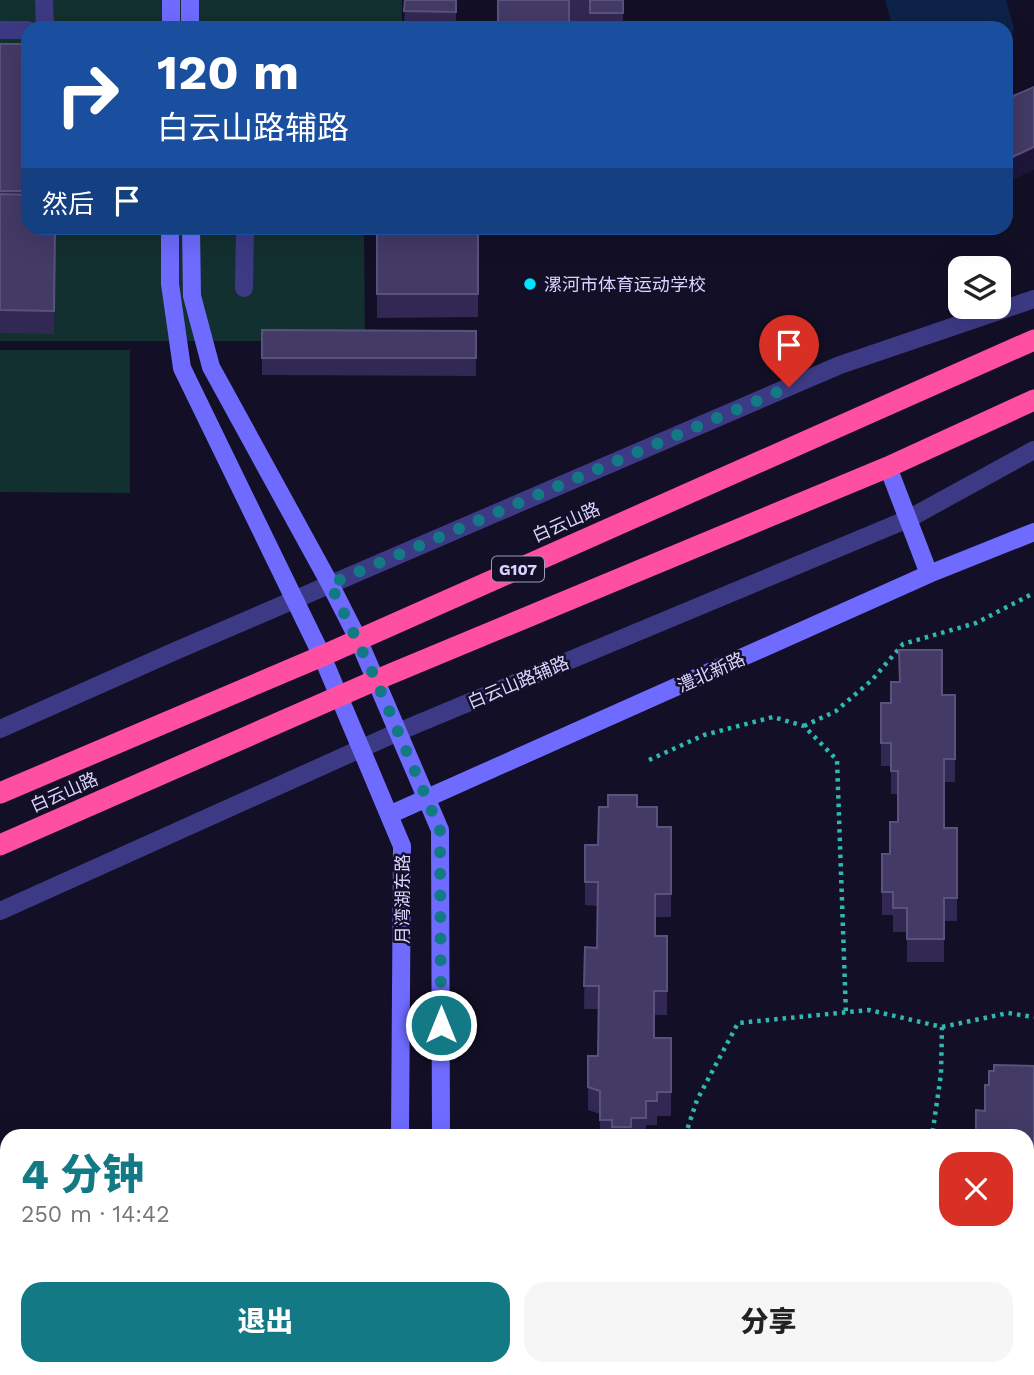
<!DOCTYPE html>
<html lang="zh">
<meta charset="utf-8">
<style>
body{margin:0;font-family:"Work Sans","Noto Sans SC",sans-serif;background:#f6f6f6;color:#222;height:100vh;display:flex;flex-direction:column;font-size:26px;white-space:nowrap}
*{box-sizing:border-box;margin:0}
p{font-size:23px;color:#767676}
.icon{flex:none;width:38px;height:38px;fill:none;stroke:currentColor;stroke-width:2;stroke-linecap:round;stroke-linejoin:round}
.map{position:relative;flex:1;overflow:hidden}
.panel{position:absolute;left:0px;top:1129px;width:1034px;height:247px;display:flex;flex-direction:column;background:#fff;border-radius:21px 21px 0 0;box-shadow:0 7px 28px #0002}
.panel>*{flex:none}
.guide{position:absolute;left:21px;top:21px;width:992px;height:214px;border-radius:21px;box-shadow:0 7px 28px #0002;background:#1a4fa0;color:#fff;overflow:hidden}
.controls{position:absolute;left:948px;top:256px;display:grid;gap:14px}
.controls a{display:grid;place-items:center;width:63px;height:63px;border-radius:14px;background:#fff;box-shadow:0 7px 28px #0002;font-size:35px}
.pin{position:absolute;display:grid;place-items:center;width:60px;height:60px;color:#fff;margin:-72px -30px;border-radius:50% 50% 50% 0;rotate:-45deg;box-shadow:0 0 7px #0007}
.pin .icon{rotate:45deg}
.me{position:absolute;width:77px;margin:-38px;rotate:0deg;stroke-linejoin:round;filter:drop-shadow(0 0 5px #0008)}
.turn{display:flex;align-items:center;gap:24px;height:147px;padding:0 21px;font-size:32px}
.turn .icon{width:91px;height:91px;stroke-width:2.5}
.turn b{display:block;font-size:49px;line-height:60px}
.then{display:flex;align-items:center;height:66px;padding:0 21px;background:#0003;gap:14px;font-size:26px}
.round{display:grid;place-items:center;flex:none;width:74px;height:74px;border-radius:21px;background:#f6f6f6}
.overview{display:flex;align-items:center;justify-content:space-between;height:119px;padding:0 21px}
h1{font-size:42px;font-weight:800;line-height:52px;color:#137a85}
.cta{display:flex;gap:14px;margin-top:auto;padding:14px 21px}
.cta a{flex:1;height:80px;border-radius:21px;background:#137a85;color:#fff;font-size:28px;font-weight:800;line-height:80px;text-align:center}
.cta a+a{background:#f6f6f6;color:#222}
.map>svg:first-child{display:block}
.green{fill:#12302f}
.water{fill:#0c2248}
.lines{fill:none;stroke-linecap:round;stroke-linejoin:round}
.path{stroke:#2fb8b0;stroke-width:4.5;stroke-dasharray:3.5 5;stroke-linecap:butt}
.street{stroke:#3d3a85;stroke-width:18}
.secondary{stroke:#6f6bff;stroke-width:18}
.highway{stroke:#ff4fa3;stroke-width:21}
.wall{fill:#312854}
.shaded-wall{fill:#1d163a}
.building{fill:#433a66;stroke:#5a527e;stroke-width:2}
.route{stroke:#137a85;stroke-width:12;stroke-dasharray:0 21.6}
.poi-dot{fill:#00e5ff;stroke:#130f26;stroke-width:2.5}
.labels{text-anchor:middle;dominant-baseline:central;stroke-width:5;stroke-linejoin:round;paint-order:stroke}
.shield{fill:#130f26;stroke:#9e99be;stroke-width:2}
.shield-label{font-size:16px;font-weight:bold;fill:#d9d4ff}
.poi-label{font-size:18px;fill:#d9d4ff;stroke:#130f26;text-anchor:start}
.street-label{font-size:18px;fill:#d9d4ff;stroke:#130f26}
</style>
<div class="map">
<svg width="1034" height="1375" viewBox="0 0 1034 1375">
<rect width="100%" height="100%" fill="#130f26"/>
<path class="green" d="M0 0H402V28H28V228H364L365 341H0Z
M0 350H130V493L0 492Z"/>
<path class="water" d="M885 0H1006L1014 28 1006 61V28H895L891 22Z"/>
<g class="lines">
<path class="path" d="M804 726 836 711 872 680 903 644 976 623 1034 593
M649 760 704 735 773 717 804 726 837 760 846 1014
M942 1027 1008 1013 1034 1017
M685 1136 697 1100 738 1023 869 1010 942 1027 941 1074 932 1136
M702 1368 711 1375
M692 1375 708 1373
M915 1375 916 1368"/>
<path class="street" d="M44 0 45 28
M0 30H28
M244 288 245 228
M0 729 173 652 840 365 1034 299
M0 911 398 732 908 519 1034 450"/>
<path class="secondary" d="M171 28V0
M190 28V0
M170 228V284L182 368 322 656 402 846 400 1136
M191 228 192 296 211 367 330 584 358 639 440 830 441 1136
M888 467 929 574
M389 815 929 574 1034 532
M400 1368V1375
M442 1368V1375"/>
<path class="highway" d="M0 793 322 656 1034 340
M0 845 376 680 888 467 1034 400"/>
</g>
<path class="wall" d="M405 0H456V28H404Z
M498 0H623V28H590V21H569Z
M0 44H28V228H55L54 334 0 333Z
M377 228H478V317L377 318Z
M262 330 476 331V376L262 375Z
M942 695H955V782H944V828H957V921H944V962H907V932H893V915H882V854H890L898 822V794H891V766H881V703H891Z
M637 807 657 827H671V917H655V936H667V1015H654V1038H671V1116H657V1125H646V1136H600V1114L588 1110V1056H598V1009H584L585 947 597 948 598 906 585 905V845H598Z
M1034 1066V1206H1027V1136L985 1111 989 1085 994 1071Z"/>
<path class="shaded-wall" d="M1034 147V170L1006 183V160Z"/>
<path class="building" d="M405 0H456V12L404 11Z
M498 0H569V28H498Z
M590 0H623V13H590Z
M0 44H28V191H0Z
M1034 87V147L1006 160V99Z
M0 194 28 195V228H55L54 311 0 310Z
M377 228H478V294H377Z
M262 330 476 331V358H262Z
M899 650H942V695H955V759H944V828H957V898H944V939H907V908H893V892H882V854H890V822H898V771H891V743H881V703H891V682H900Z
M608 795H637V807H657V827H671V894H655V936H667V991H654V1038H671V1092H657V1101H646V1118H631V1127H612V1120H600V1091L588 1087V1056H598L599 986H584L585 947 597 948 598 882H585V845H598L599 807H608Z
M994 1065 1034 1066V1188H1027V1136H976V1110L985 1111V1085H989V1071H994Z
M598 1368H661V1375H587V1369Z
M981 1373H1023V1375H981Z"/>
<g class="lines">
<path class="route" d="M441 1025 440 830 376 680 330 584 789 387"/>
</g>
<circle class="poi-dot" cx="530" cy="284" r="7"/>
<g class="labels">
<rect class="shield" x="492" y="556.5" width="52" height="25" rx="5"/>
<g class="shield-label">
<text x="518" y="569">G107</text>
</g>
<g class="poi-label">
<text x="544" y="284">漯河市体育运动学校</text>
</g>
<g class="street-label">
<text transform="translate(566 522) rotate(-24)">白云山路</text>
<text transform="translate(711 672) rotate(-24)">澧北新路</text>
<text transform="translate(518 682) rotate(-23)">白云山路辅路</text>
<text transform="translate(64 792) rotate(-24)">白云山路</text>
<text transform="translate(402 899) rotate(-90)">月湾湖东路</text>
</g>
</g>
</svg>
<div class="controls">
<a><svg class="icon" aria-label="layers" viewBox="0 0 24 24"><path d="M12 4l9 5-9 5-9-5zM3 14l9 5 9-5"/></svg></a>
</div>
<div class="pin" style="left:789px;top:387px;background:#d93025"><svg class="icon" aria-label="arrive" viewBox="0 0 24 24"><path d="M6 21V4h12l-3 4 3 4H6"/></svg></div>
<svg class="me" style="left:441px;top:1025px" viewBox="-20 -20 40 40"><circle r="17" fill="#137a85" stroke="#fff" stroke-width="3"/><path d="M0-11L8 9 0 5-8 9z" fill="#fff"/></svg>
<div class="guide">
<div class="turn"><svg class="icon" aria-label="right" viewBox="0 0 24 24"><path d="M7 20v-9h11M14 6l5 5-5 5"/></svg><div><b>120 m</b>白云山路辅路</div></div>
<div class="then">然后<svg class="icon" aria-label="arrive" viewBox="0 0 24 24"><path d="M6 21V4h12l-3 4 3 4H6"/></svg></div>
</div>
<section class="panel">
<div class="overview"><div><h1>4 分钟</h1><p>250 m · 14:42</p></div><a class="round" style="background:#d93025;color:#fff"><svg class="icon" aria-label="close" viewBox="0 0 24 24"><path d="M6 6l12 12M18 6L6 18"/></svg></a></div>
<div class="cta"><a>退出</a><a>分享</a></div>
</section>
</div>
